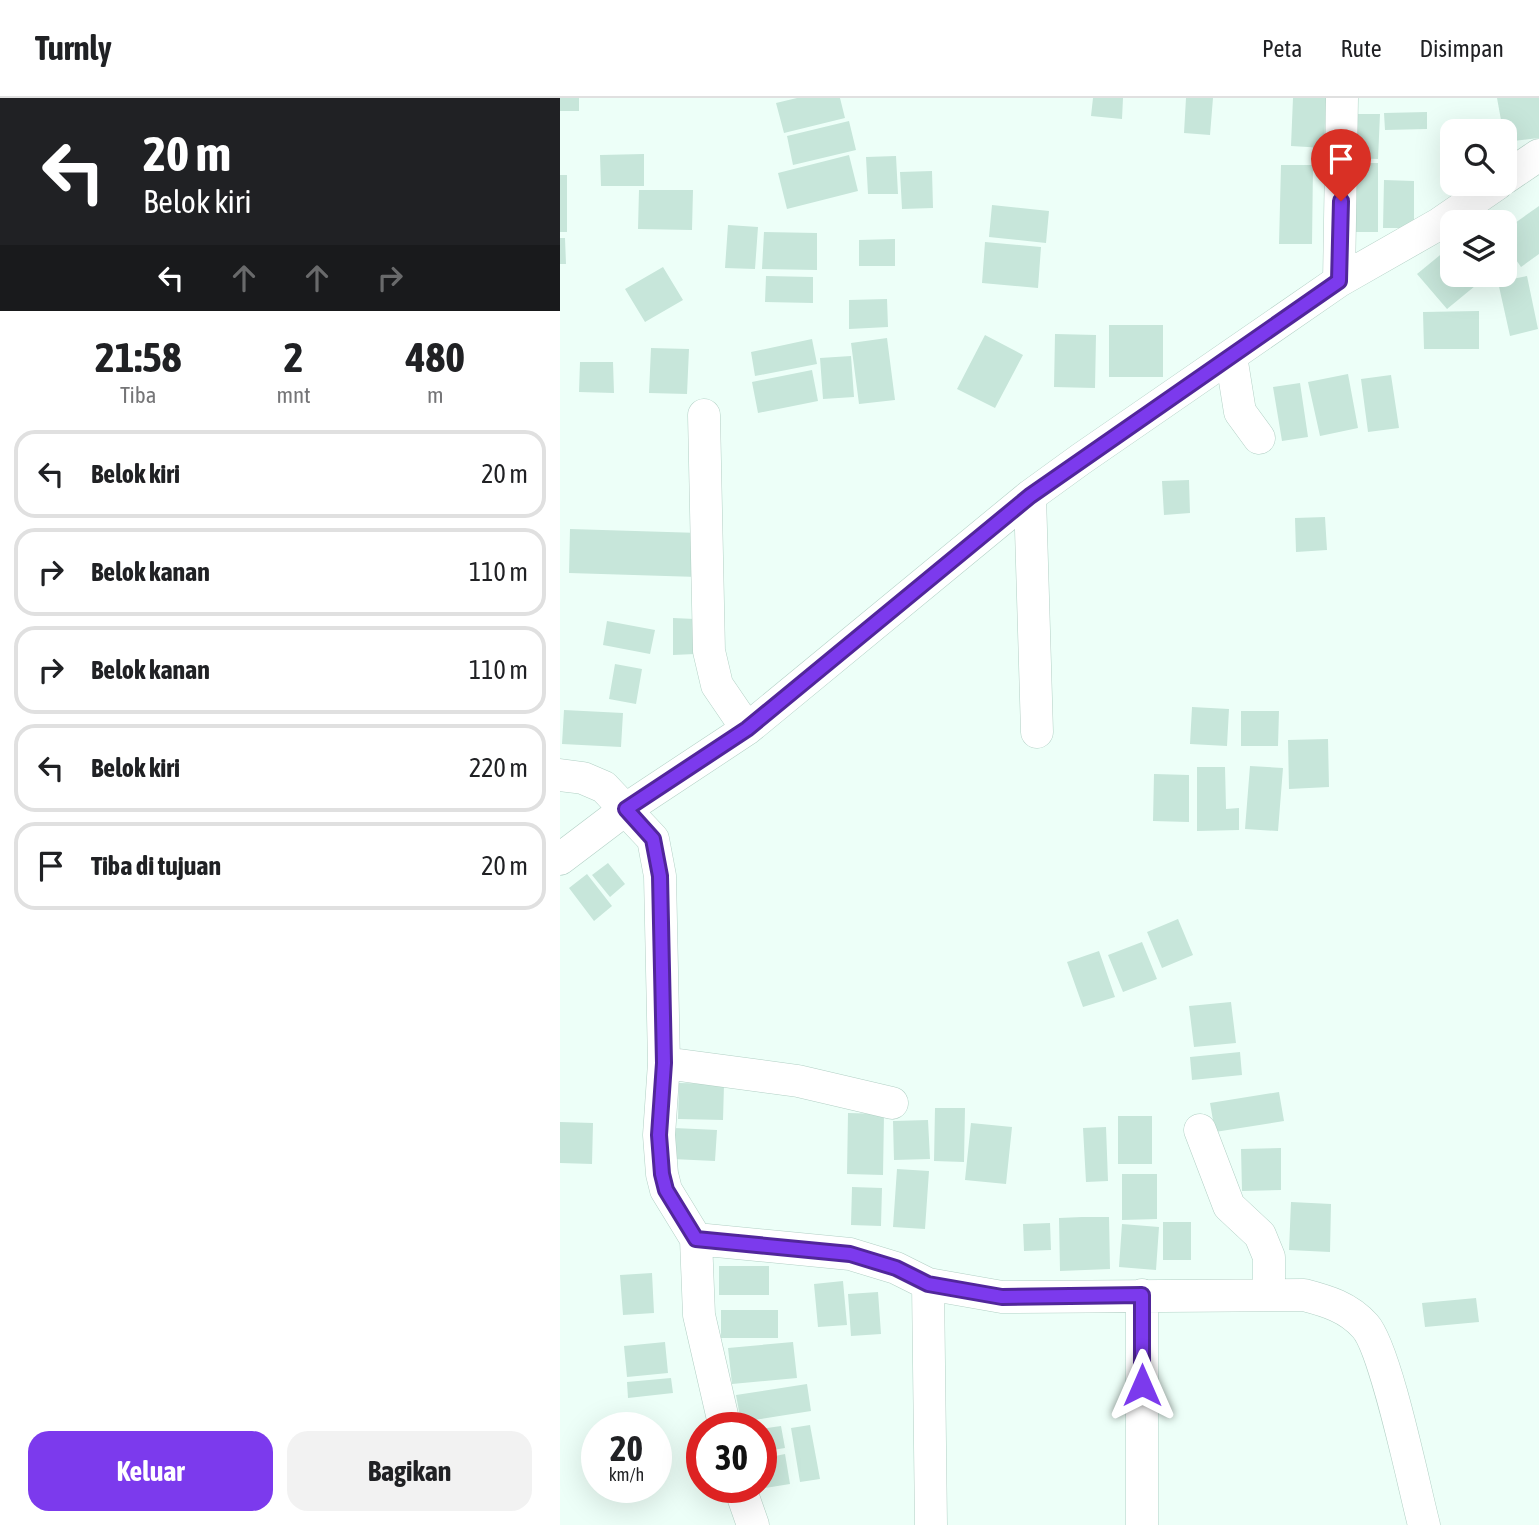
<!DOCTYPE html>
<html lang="id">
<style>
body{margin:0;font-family:"Asap Condensed",sans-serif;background:#f2f2f2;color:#202124;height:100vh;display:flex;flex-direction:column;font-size:26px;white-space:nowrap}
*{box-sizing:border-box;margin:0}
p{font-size:23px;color:#757577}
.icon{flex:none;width:38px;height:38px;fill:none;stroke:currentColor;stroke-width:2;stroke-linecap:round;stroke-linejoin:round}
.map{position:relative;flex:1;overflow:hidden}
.drawer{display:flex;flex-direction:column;background:#fff;width:560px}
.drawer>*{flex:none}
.hud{background:#202124;color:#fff;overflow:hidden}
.buttons{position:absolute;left:880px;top:21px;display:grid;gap:14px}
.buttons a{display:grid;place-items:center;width:77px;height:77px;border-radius:14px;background:#fff;box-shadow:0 7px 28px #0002;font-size:35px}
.speed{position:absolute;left:21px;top:1314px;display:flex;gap:14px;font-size:35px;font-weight:700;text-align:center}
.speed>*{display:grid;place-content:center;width:91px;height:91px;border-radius:50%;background:#fff;box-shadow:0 7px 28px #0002;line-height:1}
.speed small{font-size:18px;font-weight:400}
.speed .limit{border:10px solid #d22;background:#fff;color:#111}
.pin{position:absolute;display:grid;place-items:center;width:60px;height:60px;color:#fff;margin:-72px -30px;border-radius:50% 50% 50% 0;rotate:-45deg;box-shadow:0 0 7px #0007}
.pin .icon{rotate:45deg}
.me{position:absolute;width:77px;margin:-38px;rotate:0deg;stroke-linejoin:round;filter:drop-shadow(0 0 5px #0008)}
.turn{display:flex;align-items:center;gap:24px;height:147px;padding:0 28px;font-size:32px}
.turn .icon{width:91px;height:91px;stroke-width:2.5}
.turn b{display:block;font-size:49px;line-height:60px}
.lanes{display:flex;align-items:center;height:66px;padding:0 28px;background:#0003;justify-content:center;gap:35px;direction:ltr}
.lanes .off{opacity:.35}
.eta{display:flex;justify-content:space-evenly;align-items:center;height:119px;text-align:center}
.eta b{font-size:42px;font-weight:700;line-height:49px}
.primary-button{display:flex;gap:14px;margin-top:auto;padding:14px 28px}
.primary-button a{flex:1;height:80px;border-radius:21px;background:#7c3aed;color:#fff;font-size:28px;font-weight:700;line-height:80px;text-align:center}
.primary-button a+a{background:#f2f2f2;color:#202124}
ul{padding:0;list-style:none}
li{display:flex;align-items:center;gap:21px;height:88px;margin:0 14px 10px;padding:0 14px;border:4px solid #e0e0e0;border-radius:21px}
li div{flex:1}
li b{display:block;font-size:26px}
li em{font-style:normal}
header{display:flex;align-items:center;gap:42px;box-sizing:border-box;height:98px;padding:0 35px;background:#fff;border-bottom:2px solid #e0e0e0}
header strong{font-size:33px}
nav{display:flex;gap:38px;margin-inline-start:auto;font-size:24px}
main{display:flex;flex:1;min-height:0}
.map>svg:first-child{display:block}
.building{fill:#c7e6da}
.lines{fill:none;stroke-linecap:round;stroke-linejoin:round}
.minor-casing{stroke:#b2d0c5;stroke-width:33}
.minor{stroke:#fff;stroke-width:32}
.route-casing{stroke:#51269a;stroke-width:18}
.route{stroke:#7c3aed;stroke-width:12}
</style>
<header>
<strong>Turnly</strong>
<nav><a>Peta</a><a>Rute</a><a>Disimpan</a></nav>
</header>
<main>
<section class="drawer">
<div class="hud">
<div class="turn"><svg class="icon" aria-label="left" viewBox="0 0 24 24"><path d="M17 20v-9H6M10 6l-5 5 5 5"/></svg><div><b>20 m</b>Belok kiri</div></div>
<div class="lanes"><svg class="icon" aria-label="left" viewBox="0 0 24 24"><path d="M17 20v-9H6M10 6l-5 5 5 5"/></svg><svg class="icon off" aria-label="ahead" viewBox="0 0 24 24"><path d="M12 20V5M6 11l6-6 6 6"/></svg><svg class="icon off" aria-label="ahead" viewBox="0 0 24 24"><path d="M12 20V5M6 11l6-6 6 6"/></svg><svg class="icon off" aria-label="right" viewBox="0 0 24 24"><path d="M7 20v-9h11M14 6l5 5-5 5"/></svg></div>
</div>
<div class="eta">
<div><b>21:58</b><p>Tiba</p></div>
<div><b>2</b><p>mnt</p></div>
<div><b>480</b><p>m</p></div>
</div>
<ul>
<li><svg class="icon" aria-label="left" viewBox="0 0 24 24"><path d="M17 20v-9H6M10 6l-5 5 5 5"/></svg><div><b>Belok kiri</b></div><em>20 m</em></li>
<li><svg class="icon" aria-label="right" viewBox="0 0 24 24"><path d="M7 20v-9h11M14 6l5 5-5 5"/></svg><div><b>Belok kanan</b></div><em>110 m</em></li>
<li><svg class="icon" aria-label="right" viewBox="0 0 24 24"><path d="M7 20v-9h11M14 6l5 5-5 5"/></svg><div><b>Belok kanan</b></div><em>110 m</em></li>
<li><svg class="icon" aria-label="left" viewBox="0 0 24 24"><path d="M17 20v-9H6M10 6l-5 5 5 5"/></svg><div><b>Belok kiri</b></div><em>220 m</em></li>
<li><svg class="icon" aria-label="arrive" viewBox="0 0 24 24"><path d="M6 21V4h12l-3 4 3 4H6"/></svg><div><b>Tiba di tujuan</b></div><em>20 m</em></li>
</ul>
<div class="primary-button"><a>Keluar</a><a>Bagikan</a></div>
</section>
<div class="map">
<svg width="979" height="1427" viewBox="0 0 979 1427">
<rect width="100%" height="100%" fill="#edfff8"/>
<path class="building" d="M0 0H19V13H0Z
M237 0H280L285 20 224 35 216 5Z
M533 0H563L562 21 531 18Z
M626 0H653L650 37 624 35Z
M733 0H766L764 50 731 48Z
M937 0H979V40L945 44Z
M867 14V31L825 32 824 15Z
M790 16H820L818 61 789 60Z
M289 23 296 52 233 67 227 38Z
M84 56V88H41L40 57Z
M289 57 298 93 227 111 218 75Z
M336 58 338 96H308L306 59Z
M785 65H818V134H785Z
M721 67H753L752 146H719Z
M372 73 373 110 342 111 340 74Z
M0 77H7V134H0Z
M824 82 854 83V130H823Z
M79 92H133L132 132 78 131Z
M432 107 489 113 486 145 429 139Z
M979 108V156L961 169 945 146V132Z
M168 127 198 129 195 171 165 170Z
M204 134 257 135V172L202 171Z
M0 140H5L6 166H0Z
M335 141V168H299V142Z
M425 144 481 149 478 190 422 185Z
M885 153 892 162V177H905L915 188 887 211 857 176Z
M103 169 123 202 85 224 65 191Z
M206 178 253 179V205L205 204Z
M967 178 978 231 950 238 938 184Z
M327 201 328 229 289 231V202Z
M919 213V251H864L863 214Z
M549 227H603V279H549Z
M495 236 536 237 535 290 494 289Z
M425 237 463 257 435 310 397 291Z
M327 240 335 302 299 306 291 245Z
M252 241 257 266 195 278 191 254Z
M91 250 129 251 127 296 89 295Z
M291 258 294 299 263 301 260 260Z
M20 264H53L54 295 19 294Z
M252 272 258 303 198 315 192 284Z
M788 276 798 330 760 338 748 284Z
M831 277 839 330 808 334 801 281Z
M740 285 748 339 722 343 713 289Z
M629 382 630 415 604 417 602 383Z
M765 419 767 452 736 454 735 420Z
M10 431 140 435 138 479 9 475Z
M113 520 135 521V556L113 557Z
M47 523 95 532 90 556 43 547Z
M55 566 82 571 76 606 49 601Z
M632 609 669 611 667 648 630 646Z
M4 612 63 615 61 649 2 646Z
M681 613H719L718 648H681Z
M768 641 769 689 729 691 728 642Z
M690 668 723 670 718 733 685 731Z
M637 669H665L666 711 679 710V732L637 733Z
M594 676 629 677V724L593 723Z
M48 765 65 786 50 799 32 777Z
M27 776 52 808 34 823 9 790Z
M618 821 633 857 602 870 587 834Z
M582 844 597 881 563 894 548 857Z
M539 853 555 899 523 909 507 864Z
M671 904 676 945 634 949 629 908Z
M680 954 682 977 632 982 630 959Z
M119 985 164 986 163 1022 118 1021Z
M719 994 724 1023 655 1034 650 1005Z
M375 1010H405L404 1064 374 1063Z
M288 1015 324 1016 323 1077 287 1076Z
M558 1018H592V1066H558Z
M368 1022 370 1061 334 1062 333 1023Z
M0 1024 33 1025 32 1066 0 1065Z
M411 1025 452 1029 446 1086 405 1082Z
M546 1029 548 1083 526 1084 523 1030Z
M114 1030 157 1032 155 1063 112 1061Z
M721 1050V1092L682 1093 681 1051Z
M337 1071 369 1073 365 1131 333 1129Z
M562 1076H597V1121L562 1122Z
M292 1089 322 1090 321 1128 291 1127Z
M731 1104 771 1106 770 1154 729 1152Z
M522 1119H549L550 1171 500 1173 499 1120Z
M603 1124H631V1162H603Z
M490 1125 491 1152 464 1153 463 1126Z
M562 1126 599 1129 596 1172 559 1169Z
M159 1168H209V1197H159Z
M92 1175 94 1215 63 1217 60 1177Z
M283 1183 287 1227 258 1229 254 1186Z
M318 1194 321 1236 291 1238 288 1196Z
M916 1200 919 1224 865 1229 862 1205Z
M161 1212H218V1240H161Z
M105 1244 108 1275 67 1279 64 1248Z
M233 1244 237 1280 172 1286 168 1250Z
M111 1280 113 1295 68 1300 67 1284Z
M247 1286 251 1313 181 1324 176 1297Z
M250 1327 260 1381 240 1384 231 1330Z
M221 1328 225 1350 201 1354V1331Z
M100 1333 107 1364 96 1366V1334Z
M225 1356 230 1386 187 1393V1390H201V1361Z"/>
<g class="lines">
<defs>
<path id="minor" d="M945 80 979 57
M779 183 782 0
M671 258 680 314 699 340
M144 317 149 553 157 587 187 631
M470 398 477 634
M0 677 23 680 44 689 93 741 100 778 104 965 99 1037 102 1076 106 1092 136 1141 139 1217 165 1330
M0 761 66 711 187 631 470 398 521 361 779 183 879 126 937 86
M104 965 238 983 332 1005
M640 1032 669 1108 700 1137 709 1159V1197
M136 1141 290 1156 336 1170 368 1186 442 1199 744 1197C767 1203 788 1209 805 1228 826 1251 854 1389 864 1427
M368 1186 371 1427
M180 1390 193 1427
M582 1427V1197"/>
</defs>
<use href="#minor" class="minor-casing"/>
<use href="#minor" class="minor"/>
</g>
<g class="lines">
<defs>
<path id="route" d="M582 1287V1197L442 1199 368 1186 336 1170 290 1156 136 1141 106 1092 102 1076 99 1037 104 965 100 778 93 741 66 711 187 631 470 398 779 183 781 103"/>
</defs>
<use href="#route" class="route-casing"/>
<use href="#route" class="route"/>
</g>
</svg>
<div class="buttons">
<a><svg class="icon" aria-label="search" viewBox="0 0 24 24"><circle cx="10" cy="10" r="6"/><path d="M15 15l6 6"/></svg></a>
<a><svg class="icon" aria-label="layers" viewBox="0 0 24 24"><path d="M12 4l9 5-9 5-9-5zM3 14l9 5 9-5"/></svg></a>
</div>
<div class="speed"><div>20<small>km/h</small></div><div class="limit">30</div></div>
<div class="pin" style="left:781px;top:103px;background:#d93025"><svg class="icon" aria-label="arrive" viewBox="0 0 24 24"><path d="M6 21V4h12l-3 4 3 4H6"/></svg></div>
<svg class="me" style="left:582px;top:1287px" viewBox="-20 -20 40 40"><path d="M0-17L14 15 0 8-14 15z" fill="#7c3aed" stroke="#fff" stroke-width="4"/></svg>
</div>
</main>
